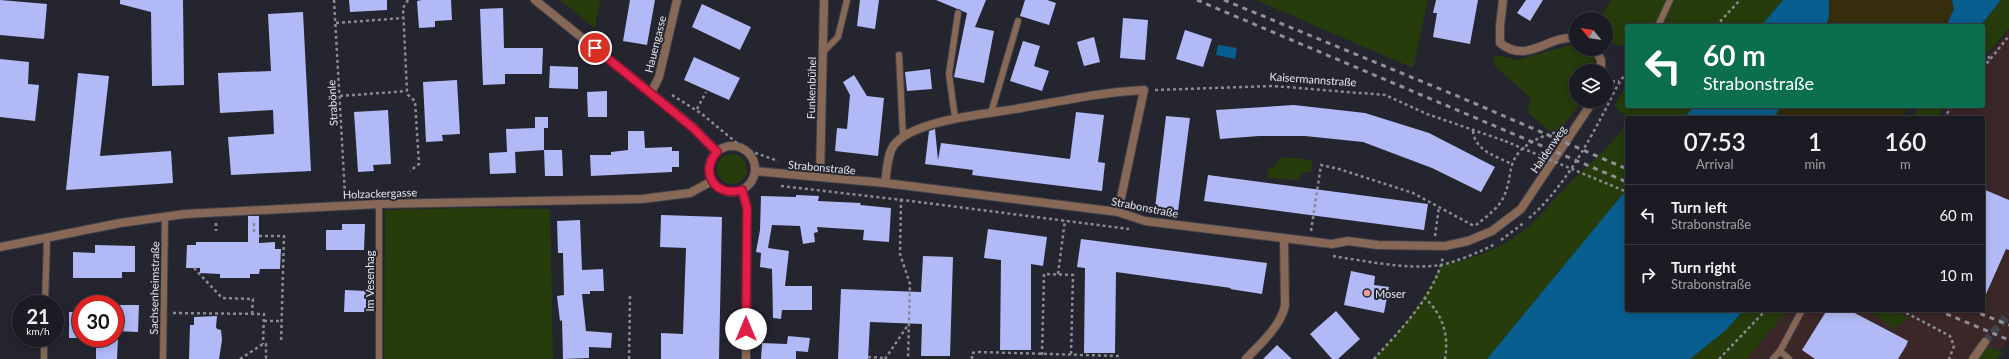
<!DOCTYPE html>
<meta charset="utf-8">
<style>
body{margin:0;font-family:Lato,sans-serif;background:#282930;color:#f1f3f6;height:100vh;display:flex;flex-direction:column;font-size:15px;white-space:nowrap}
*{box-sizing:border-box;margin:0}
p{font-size:13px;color:#a0a1a6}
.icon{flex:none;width:22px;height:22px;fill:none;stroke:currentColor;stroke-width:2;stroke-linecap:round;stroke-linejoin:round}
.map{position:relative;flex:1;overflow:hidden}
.panel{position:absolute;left:1625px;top:116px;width:360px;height:196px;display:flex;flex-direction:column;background:#1b1c23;border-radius:4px;box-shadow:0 2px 10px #0003,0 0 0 1px #393a41}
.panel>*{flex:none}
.banner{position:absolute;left:1625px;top:24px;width:360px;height:84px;border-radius:4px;box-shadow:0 2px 10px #0003,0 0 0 1px #393a41;background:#0b6e4f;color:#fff;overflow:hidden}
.needle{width:26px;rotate:300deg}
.fabs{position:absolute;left:1569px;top:12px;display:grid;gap:8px}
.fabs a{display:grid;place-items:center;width:44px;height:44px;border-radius:50%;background:#1b1c23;box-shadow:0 2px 10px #0003,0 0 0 1px #393a41;font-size:20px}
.speed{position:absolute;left:12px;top:295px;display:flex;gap:8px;font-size:20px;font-weight:700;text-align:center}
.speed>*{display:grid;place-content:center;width:52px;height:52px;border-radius:50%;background:#1b1c23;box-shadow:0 2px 10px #0003,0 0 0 1px #393a41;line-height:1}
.speed small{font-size:10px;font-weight:400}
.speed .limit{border:6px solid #d22;background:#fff;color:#111}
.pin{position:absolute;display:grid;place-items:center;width:34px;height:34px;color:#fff;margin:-17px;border:2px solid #fff;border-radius:50%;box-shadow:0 1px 4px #0007}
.me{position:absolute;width:44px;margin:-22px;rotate:0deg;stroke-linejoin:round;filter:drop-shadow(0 0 3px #0008)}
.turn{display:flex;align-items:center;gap:14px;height:84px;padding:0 12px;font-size:18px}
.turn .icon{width:52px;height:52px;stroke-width:2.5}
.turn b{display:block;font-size:28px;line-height:34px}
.eta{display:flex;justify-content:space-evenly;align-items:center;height:68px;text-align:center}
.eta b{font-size:24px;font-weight:600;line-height:28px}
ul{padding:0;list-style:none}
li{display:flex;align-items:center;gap:12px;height:60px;padding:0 12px;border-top:1px solid #393a41}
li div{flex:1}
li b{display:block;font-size:15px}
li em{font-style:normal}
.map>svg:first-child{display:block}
.commercial{fill:#3b2728}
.green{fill:#263c0b}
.sand{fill:#352d0c}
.water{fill:#085e8f}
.building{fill:#b1baf6}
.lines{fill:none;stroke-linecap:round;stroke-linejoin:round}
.street-tunnel{stroke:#41424c;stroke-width:8;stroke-dasharray:8 4;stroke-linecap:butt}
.lane-casing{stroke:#3f404a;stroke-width:8}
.street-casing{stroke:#3f404a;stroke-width:10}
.path{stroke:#8a8b93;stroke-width:2.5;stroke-dasharray:3 3;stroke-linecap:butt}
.lane{stroke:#876856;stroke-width:6}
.street{stroke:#876856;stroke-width:8}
.rail{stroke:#8f9099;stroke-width:3;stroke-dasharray:5 5;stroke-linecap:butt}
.path-bridge{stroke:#8a8b93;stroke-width:2.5;stroke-dasharray:3 3;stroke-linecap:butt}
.route-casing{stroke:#92132f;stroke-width:10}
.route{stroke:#e11d48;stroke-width:7}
.poi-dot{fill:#f59c94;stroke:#24252f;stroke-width:1.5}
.labels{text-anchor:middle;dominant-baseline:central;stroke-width:4;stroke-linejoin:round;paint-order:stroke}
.street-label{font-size:11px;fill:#e6e7ee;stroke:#24252f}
.poi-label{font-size:11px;fill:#e6e7ee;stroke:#24252f;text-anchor:start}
</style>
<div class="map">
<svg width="2009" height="359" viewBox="0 0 2009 359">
<rect width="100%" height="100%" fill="#24252f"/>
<path class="commercial" d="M2009 30V341L1990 359H1747L1788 310H1983V118H1940L1950 106H1983V62Z"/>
<path class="green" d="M560 0H600L595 28Z
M1256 0H1428L1413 68Z
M1609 0H1783L1761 26H1627V48L1606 41V19H1599L1611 1Z
M2001 0H2009V28L1983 59V26H1980Z
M1574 44H1576V49C1592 49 1595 55 1595 71H1576V101H1582L1561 129 1549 131 1528 112 1530 98 1494 65 1493 56H1502L1517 60Z
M1627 85V106H1694L1684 118H1627L1614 105Z
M1920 106H1946L1936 118H1910Z
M1627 124V189L1487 359H1374C1402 328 1422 304 1441 265 1474 260 1507 246 1532 224 1546 210 1558 195 1572 181 1591 162 1611 146 1627 124Z
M717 169a15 15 0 1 1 30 0a15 15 0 1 1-30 0Z
M1281 157 1312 160 1311 172 1303 173 1296 180 1267 178 1268 169 1274 167Z
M468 208 550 209 553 359H384L385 210Z
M1744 310H1788L1747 359H1690L1725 331Z
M1869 310H1892L1909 318 1893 329Z
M1988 347 2003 352 1997 359H1977Z"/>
<path class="sand" d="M1829 0H1952L1954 9 1946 26H1826L1829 17Z
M1780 106H1914C1907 108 1905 115 1899 118H1775Z"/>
<path class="water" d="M1783 0H1829V17L1826 26H1761Z
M1952 0H2001L1980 26H1946L1954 9Z
M1218 45 1237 48 1235 59 1216 55Z
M1694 106H1780L1775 118H1684Z
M1627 189V310H1744L1725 331 1690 359H1487Z"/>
<path class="building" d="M0 0 47 4 44 39 0 35Z
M120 0H183L184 85 152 86 151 12 120 4Z
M349 0H387V10L350 12Z
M422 0H451L452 20 435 21V27L419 28 417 1Z
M630 0H655L647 45 623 41Z
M860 0H879L875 29 857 26Z
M936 0H986L975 27 994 31 984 83 954 77 967 13Z
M1025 0H1047L1056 3 1049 25 1020 16Z
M1436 0H1478L1470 44 1433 37 1437 13H1433Z
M1526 0H1543L1530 21 1517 13Z
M702 4 751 27 740 50 692 27Z
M503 8 504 48H543L542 74H505V84L483 85 480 9Z
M303 12 311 171 231 175 228 137 274 134 273 110 220 113 218 73 271 71 268 14Z
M1123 18 1148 20 1145 60 1120 58Z
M1185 30 1212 39 1203 67 1176 59Z
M1094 37 1100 62 1084 66 1077 42Z
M1023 41 1040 46 1034 66 1049 71 1042 91 1010 81Z
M694 57 740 78 729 100 684 80Z
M0 59 29 62 28 84 39 85 35 121 0 117Z
M550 66 578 67V89L549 88Z
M930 69 932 89 907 91 905 72Z
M78 73 109 76 100 156 171 151 173 183 66 190Z
M854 75 867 96 884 98 878 156 835 151 837 128 847 129 850 95 843 82Z
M457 80 460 134 442 135 443 141 426 142 423 82Z
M607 91V117H588L587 92Z
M1294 105 1365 113 1429 133 1495 167 1481 192 1432 168 1363 142 1305 136H1259L1220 139 1216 110Z
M388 110 391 164 373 165 374 171 358 172 354 112Z
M1076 112 1104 115 1098 162 1105 163 1102 191 972 175 973 170 925 164 929 131 935 129 938 160 941 143 1070 159Z
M1166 116 1190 118 1178 211 1155 208Z
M535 117H548V128H544V150L515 152 516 173 490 174 489 153 507 152 506 129 535 128Z
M628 131H644L645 148 672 147V151H679V167H672V172L591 176 590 155H611V152L628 150Z
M544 150H562L563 176H545Z
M1208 175 1428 204 1424 230 1204 201Z
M1983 189 2009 200V250L2006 249 1983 301Z
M796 195 819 196 818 201 861 203 860 205 891 208 889 242 863 240 864 230 817 227 818 232 814 233 815 242 803 244 800 226 772 225 768 248 789 251 785 286H812V310H782L781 319 773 318 772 269 760 267 761 253 756 252 760 230 761 196 796 197Z
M661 215 722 217 719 359H661V333L683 334 686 248 660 247Z
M248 216H259V243L275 242V249H281L280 269H260L259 274H250V278H220V274L200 273V268H186L187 245H196V242H248Z
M580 220 582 270 603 269 604 291H590V294H582L586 331 612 333 611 348 589 347V358L563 359 562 320 560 321 557 296 564 295 563 253H558L557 221Z
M342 224H365L364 250H326V230H342Z
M988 229 1047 237 1043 266 1031 264V350H1000L1001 260 984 258Z
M1081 239 1267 263 1262 294 1230 289 1231 288 1116 272 1115 353H1084L1085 268 1077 267Z
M95 245 135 246V272H122V278H73V252L95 253Z
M923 256 953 257 950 356H921L922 324 870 322 868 359H838L841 289 921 292Z
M1351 271 1375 276 1374 285 1389 287 1384 313 1344 305Z
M345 290 366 291V312H344Z
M115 305H139L138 332 115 331Z
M1827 310H1849L1908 341 1906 346 1898 359H1815L1802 350Z
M1336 311 1360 339 1338 359H1332L1310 334Z
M69 312H81V338H69Z
M217 316 216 327 217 329 221 330 222 340 219 359H189L190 325H194V317Z
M788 336 810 338 808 352 796 351V359H761L762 343 787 344Z
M96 338H118L117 359H96Z
M1277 345 1292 359H1263Z"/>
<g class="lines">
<path class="street-tunnel" d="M1985 342 2009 314"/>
<defs>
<path id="lane" d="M1658 26 1670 0
M822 53 838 37 847 0
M899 55 903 137
M991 113 1018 21
M955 118 949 74 958 13
M379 204V359
M45 304 47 239
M1780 351 1789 359
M44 359V338
M163 359 165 216
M1773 359 1780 351 1802 310"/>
<path id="street" d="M535 0 693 127 717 152
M1503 0 1500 26V43C1528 65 1547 35 1576 38
M1595 49 1601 60V71
M651 93 659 77 677 0
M709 169a23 23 0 1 1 46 0a23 23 0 1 1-46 0Z
M755 171 885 183 1118 212 1145 221 1332 244 1348 241 1378 245 1445 246 1468 241 1492 231 1521 209 1593 101
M820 177 824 0
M885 183C887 172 887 154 894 145 914 119 990 114 1021 108 1063 101 1101 92 1144 90L1118 212
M742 190 747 208 746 359
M0 247 120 223 185 214 379 204 642 199 690 193 712 181
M1246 359C1260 344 1280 327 1285 306L1284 238
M1973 359 1985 342"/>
</defs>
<use href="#lane" class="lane-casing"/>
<use href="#street" class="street-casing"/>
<path class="path" d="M334 0 345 195
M408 0 403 8 407 91 408 95 415 101 419 164 410 171
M336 23 403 18
M1716 26 1740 0
M1983 39V44
M1983 53 1991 59
M1983 68 2009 36
M1606 82 1619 81
M1155 90 1273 86 1385 95 1427 114 1505 141
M672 95 702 114 744 149 778 161
M340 96 407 91
M697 109 706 92
M1943 118 1953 106
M1473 131C1475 151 1496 156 1512 164
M781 186 911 201 1129 229
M901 199 900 254 910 284 908 359
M1529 218C1559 193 1585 149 1603 114 1611 100 1616 85 1627 72
M216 223V231
M1476 225C1486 217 1499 208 1504 196 1509 186 1509 175 1512 165 1518 145 1541 136 1560 131
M1311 231 1321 165 1339 169 1413 193 1474 226
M254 232V221
M259 236H284L281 343
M1435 236 1439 207
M1501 240 1525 222
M1333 256C1365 261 1408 270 1440 265 1454 263 1482 251 1495 244
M194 268 222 298 253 299 252 314
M1058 274 1065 220
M1424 297C1443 315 1449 334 1445 359
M1901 310 1950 336 1954 346 1949 359
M173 313 264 314 263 344
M264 321H282
M1042 355 1044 274 1073 275 1071 356
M868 357 885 358
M240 359 263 344H266V359
M629 359 630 296
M885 359 908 325
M972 359V353L979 352 1119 356
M1374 359C1400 330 1434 297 1443 257
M1719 359 1766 310"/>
<use href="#lane" class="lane"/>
<use href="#street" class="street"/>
<path class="rail" d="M1197 0 1627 182
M1224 0 1462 98 1627 169
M1937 310 2009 340
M1971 310 2009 325"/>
<path class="path-bridge" d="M1505 141 1627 192"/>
</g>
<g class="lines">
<defs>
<path id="route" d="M595 48 692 127 717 152C699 172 715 198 742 190L747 208 746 329"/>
</defs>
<use href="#route" class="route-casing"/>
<use href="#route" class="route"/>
</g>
<circle class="poi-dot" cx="1367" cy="293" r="4"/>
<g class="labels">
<g class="street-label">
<text transform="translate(655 44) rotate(-76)">Hauengasse</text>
<text transform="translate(1313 79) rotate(4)">Kaisermannstraße</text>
<text transform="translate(811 88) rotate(-89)">Funkenbühel</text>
<text transform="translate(332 103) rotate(-93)">Strabönle</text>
<text transform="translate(1548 149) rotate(-56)">Haldenweg</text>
<text transform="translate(822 167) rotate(5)">Strabonstraße</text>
<text transform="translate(380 193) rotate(-2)">Holzackergasse</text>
<text transform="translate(1145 207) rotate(11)">Strabonstraße</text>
<text transform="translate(369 281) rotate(-90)">Im Vesenhag</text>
<text transform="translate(154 288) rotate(-89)">Sachsenheimstraße</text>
</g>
<g class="poi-label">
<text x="1375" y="293">Moser</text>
</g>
</g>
</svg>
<div class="fabs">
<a><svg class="needle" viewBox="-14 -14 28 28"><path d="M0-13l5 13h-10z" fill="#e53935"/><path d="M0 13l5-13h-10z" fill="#a0a1a6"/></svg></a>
<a><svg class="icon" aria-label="layers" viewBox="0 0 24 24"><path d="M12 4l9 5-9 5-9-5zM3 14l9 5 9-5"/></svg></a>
</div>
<div class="speed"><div>21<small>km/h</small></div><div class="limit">30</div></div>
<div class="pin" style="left:595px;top:48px;background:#d93025"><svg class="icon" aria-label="arrive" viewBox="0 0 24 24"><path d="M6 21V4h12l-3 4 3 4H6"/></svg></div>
<svg class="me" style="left:746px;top:329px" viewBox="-20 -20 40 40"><circle r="19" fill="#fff"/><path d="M0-13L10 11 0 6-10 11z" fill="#e11d48"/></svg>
<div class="banner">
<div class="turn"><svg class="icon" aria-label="left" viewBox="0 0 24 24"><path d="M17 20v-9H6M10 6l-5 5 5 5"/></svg><div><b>60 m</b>Strabonstraße</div></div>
</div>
<section class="panel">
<div class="eta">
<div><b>07:53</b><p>Arrival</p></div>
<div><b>1</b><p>min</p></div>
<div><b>160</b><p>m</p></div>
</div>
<ul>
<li><svg class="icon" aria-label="left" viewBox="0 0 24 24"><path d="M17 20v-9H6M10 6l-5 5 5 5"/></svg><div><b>Turn left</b><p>Strabonstraße</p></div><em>60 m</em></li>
<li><svg class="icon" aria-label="right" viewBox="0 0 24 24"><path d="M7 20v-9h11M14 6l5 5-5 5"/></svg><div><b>Turn right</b><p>Strabonstraße</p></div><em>10 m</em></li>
</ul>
</section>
</div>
